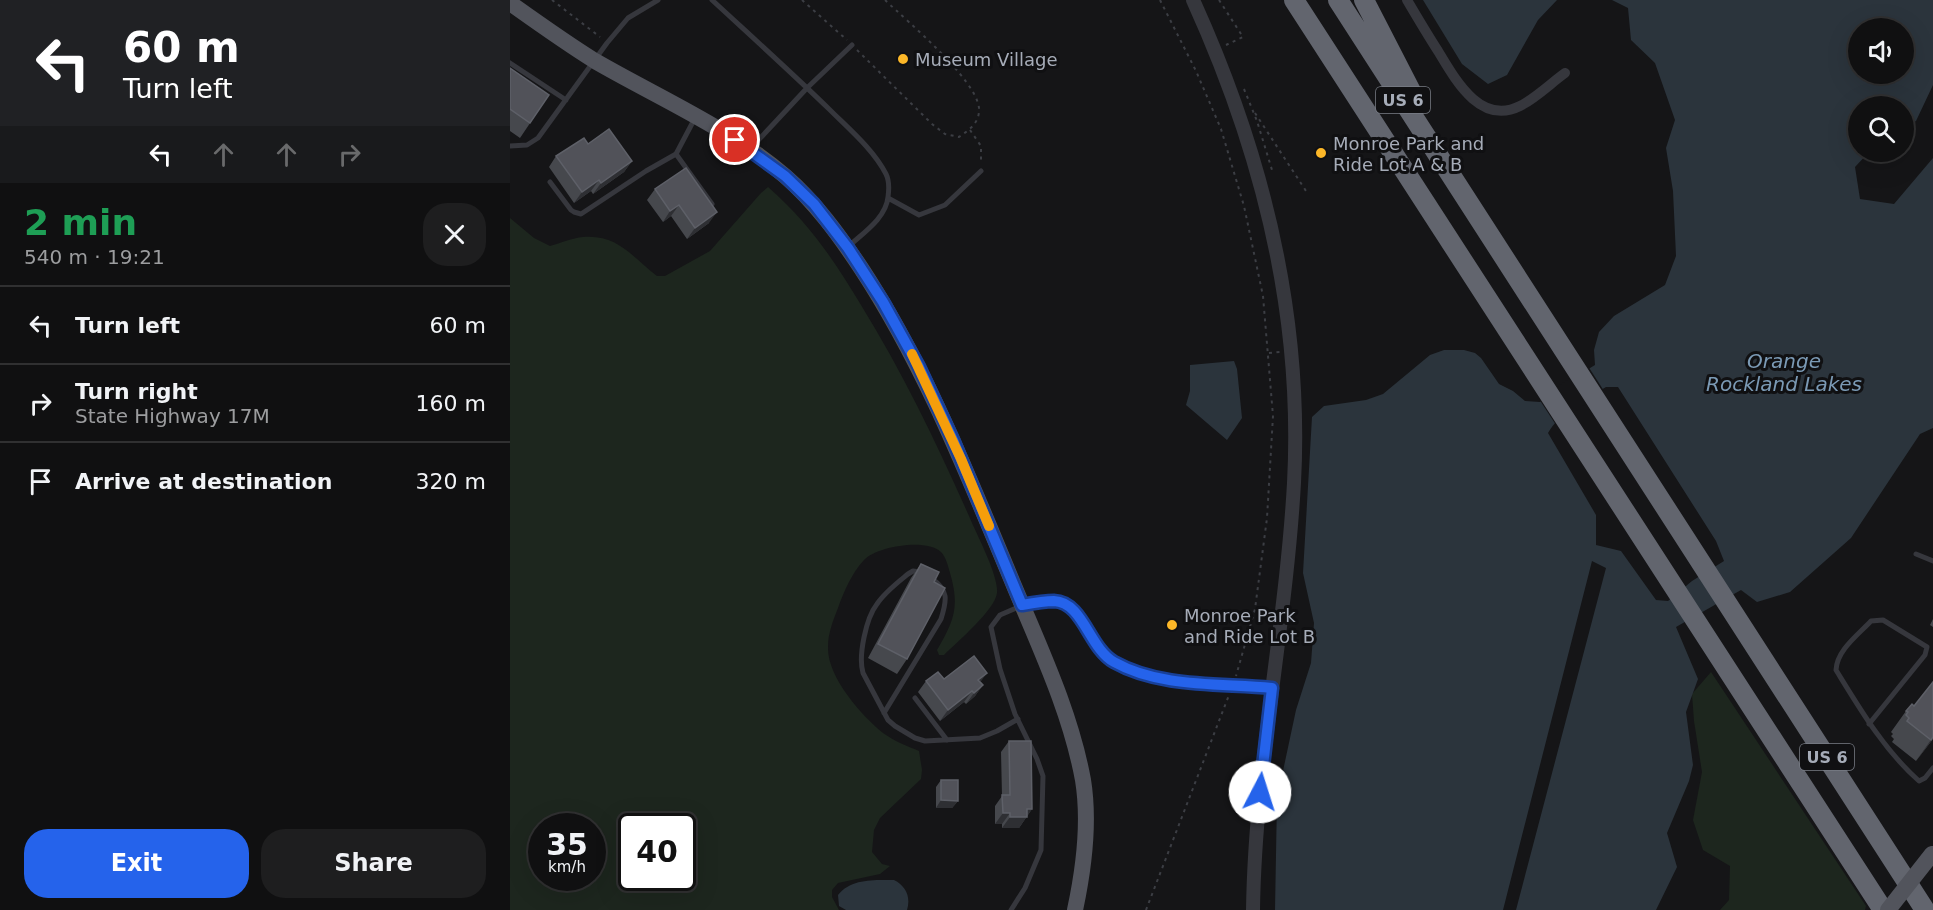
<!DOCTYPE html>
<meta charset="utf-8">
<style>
body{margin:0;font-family:"DejaVu Sans",sans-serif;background:#1e1e1f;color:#f1f3f6;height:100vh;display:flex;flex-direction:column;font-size:22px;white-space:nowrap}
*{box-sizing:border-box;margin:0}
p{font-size:20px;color:#9c9d9f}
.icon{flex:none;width:33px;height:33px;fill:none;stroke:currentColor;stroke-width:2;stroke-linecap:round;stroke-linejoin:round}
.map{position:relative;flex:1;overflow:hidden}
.drawer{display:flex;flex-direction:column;background:#101011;width:510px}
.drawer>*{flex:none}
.top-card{background:#202124;color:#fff;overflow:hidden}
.fabs{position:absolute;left:1338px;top:18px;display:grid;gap:12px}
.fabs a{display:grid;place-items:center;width:66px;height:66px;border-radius:50%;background:#101011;box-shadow:0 6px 24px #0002,0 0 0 2px #303031;font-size:30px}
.speed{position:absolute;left:18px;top:813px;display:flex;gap:12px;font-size:30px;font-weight:700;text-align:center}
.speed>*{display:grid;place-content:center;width:78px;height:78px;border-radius:50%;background:#101011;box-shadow:0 6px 24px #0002,0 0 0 2px #303031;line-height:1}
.speed small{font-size:15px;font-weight:400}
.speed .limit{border:3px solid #111;border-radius:9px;background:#fff;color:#111}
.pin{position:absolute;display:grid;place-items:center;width:51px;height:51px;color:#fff;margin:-26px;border:3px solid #fff;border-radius:50%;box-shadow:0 2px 6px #0007}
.me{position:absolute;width:66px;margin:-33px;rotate:5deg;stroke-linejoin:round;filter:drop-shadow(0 0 4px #0008)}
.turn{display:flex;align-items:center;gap:21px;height:126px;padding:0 24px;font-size:27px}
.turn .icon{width:78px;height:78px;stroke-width:2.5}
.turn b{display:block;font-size:42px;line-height:51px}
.lanes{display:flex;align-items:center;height:57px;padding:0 24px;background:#0003;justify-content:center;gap:30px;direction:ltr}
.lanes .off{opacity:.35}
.round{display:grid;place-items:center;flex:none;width:63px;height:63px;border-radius:24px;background:#1e1e1f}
.headline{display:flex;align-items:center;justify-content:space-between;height:102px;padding:0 24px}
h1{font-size:36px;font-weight:700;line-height:45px;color:#1e9e55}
.primary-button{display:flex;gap:12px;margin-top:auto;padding:12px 24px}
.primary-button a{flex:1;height:69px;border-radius:24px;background:#2563eb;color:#fff;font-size:24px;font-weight:700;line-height:69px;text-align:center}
.primary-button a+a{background:#1e1e1f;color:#f1f3f6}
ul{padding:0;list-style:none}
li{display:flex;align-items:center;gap:18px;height:78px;padding:0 24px;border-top:2px solid #303031}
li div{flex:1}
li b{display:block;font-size:22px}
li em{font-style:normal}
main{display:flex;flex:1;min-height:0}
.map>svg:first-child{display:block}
.green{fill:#1d261e;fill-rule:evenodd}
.water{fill:#2b343c;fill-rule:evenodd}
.pier{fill:#151517}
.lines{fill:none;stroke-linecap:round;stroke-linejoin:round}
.path{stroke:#3c3e44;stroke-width:2;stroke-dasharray:3 4.5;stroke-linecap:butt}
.service{stroke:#36373d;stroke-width:5}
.minor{stroke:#36373d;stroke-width:10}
.tertiary{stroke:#36373d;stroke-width:14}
.primary{stroke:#52545c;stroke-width:16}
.motorway{stroke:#62656e;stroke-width:20}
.primary-bridge{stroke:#52545c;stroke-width:16}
.wall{fill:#46484d}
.shaded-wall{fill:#2e2f33}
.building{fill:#515259;stroke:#5e6068;stroke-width:1.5}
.route-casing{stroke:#184099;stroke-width:15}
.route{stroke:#2563eb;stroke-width:10}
.slow{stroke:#f59e0b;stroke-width:10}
.poi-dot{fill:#fcb728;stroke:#101012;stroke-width:2}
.labels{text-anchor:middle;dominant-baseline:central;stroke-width:6;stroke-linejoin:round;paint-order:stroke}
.shield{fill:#101012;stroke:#797d86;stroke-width:1.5}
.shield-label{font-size:16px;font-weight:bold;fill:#a6acb8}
.poi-label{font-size:18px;fill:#a6acb8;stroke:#101012;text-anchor:start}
.water-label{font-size:20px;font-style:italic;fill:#7b9ab5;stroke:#101012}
</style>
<main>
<section class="drawer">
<div class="top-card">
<div class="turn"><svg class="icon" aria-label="left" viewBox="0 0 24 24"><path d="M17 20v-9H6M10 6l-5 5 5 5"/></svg><div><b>60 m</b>Turn left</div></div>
<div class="lanes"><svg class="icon" aria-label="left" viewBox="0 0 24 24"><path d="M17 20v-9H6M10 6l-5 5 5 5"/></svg><svg class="icon off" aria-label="ahead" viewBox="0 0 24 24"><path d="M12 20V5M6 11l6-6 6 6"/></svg><svg class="icon off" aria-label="ahead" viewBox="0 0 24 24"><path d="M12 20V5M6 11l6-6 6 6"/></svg><svg class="icon off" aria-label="right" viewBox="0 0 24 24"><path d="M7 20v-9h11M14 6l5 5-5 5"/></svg></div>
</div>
<div class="headline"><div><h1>2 min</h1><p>540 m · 19:21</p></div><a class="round"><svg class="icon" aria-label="close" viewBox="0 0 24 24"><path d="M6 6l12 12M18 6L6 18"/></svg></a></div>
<ul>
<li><svg class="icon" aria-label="left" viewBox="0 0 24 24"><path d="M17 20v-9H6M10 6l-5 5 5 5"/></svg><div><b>Turn left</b></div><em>60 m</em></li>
<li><svg class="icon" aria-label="right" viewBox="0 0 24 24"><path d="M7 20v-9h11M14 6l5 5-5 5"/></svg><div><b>Turn right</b><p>State Highway 17M</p></div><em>160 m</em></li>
<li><svg class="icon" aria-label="arrive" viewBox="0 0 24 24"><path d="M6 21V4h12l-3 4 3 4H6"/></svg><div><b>Arrive at destination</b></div><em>320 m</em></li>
</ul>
<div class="primary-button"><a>Exit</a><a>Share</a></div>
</section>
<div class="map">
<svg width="1423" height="910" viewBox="0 0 1423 910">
<rect width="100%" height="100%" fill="#151517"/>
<path class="green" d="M258 187C299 223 324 260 351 305 393 373 427 444 459 516 466 533 489 576 487 593 485 610 447 642 434 655H429L427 650C444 621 450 607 440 573 438 566 436 557 431 552 417 538 367 546 354 560 342 573 334 591 328 608 323 621 318 633 318 647 317 677 351 715 373 733 384 741 397 746 409 751L412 770 411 779 370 818 364 830 362 852 372 864 380 866 370 874 328 883 322 890V897L329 910H0V218L24 238 40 246C51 243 62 238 73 237 108 234 122 257 147 276H155L200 251 251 193ZM32 826H82V878H32ZM122 826H172V878H122Z
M1201 672 1356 906 1355 910H1210L1219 900 1220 866 1193 850 1183 820 1192 772 1184 721 1182 694Z"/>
<path class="water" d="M913 0H1047L1028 20 997 75 978 84 952 64Z
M1102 0H1423V85L1406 121 1394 128V106H1348V152H1359L1345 167 1350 199 1384 204 1423 158V428L1410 434 1341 538 1280 592 1247 602 1231 590 1166 627 1188 679 1176 712 1183 765 1179 781 1157 833 1167 867 1146 910H1006L1096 568 1082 561 993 910H765L767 799 786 710 801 663 804 623 793 573 802 417 814 406 856 400 873 394 920 355 934 350H954L965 353 971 358 989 384 1003 391 1015 401 1030 402 1054 384 1085 365 1084 350 1089 332 1104 316 1155 285 1166 256 1163 191 1156 148 1165 120 1145 63 1121 40 1118 8ZM1348 28H1394V74H1348ZM1096 387H1108L1206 541 1214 561 1182 581 1158 601 1146 600 1111 551 1086 545V515L1038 433C1050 412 1076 399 1096 387Z
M724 361 727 369 732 418 717 440 676 405 680 391V365Z
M384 880C396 886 401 897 397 910H336L329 906 328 895C341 878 366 880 384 880Z"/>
<path class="pier" d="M1078 366 1094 391 1046 425 1029 399Z"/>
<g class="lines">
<path class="path" d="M42 0 90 37
M292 0 337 40
M650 0 686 71 711 129 734 206 753 296 763 416 757 518 745 609 726 676
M709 0 733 37 716 45
M347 50 422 124 435 134 449 137C459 130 470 123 469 108 466 79 398 22 375 0
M734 89 747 121 762 170
M745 113 796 191
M460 130 471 146V162
M759 353 770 352
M636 910 719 695"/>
<path class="service" d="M202 0C241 36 281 72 319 109 339 129 363 149 376 174 379 180 379 190 378 197 376 218 353 233 339 246
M0 63 56 100
M0 146 17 145 28 138 97 43 118 18 148 0
M241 148 297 88 342 45
M166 154 202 204
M40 182 61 210 64 212 71 214 136 171 166 154 185 118
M378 198 409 215 435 205 471 171
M1406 554 1423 561
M410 572 403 571 398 574C387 583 375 592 367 604 356 618 348 656 353 673L378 720 385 726 405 738 415 741 470 738 487 731 508 719
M405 698 437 740
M374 713 431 619C437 600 439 590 421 578
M1359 724 1415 655 1417 647 1373 620 1361 621C1348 635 1327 650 1326 670 1350 709 1374 750 1409 781L1415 778 1423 768
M501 910 515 888 531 850 533 776 527 759 505 714 490 669 481 627 490 615 511 606"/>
<path class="minor" d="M897 0C907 17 917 34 928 51 945 79 970 126 1010 106 1026 98 1041 83 1055 73
M512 605C523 603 534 601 544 601 573 602 579 648 604 662 650 688 711 683 762 688"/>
<path class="tertiary" d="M683 0C753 154 793 314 784 483 776 626 745 767 743 910"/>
<path class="primary" d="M0 3C28 23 56 43 85 61 149 98 219 128 275 176 305 202 329 235 351 268 414 364 456 471 500 576 527 642 560 709 573 780 580 823 574 868 565 910"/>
<path class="motorway" d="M784 0 1373 910
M828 0 1415 910
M854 0 904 97"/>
<path class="primary-bridge" d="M1378 910 1422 854"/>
</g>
<path class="wall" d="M0 68 39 95 10 138 0 131Z
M78 144 122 161 114 172 83 194 81 191 64 203 39 167 46 156Z
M145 189 199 223 177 239 161 216 153 222 137 200Z
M411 564 424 582 397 659 387 674 358 658 401 578Z
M1423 619V627L1420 625Z
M416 681 471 682 473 685 465 696 456 704 454 702 430 721 408 692Z
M1423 682V739L1406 761 1382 742 1384 739 1381 736 1383 734 1381 732 1396 711 1404 706Z
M499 741 522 809 509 828H492V824H485V806L492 796 491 752Z
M431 780 448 801 442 808H426V787Z"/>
<path class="shaded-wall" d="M122 161 114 172 83 194 91 183Z
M89 180 81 191 64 203 72 192Z
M169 205 161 216 153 222 160 211Z
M207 212 199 223 177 239 185 228Z
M477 673 469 684 468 680Z
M473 685 465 696 456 704 464 693Z
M462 691 454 702 430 721 438 710Z
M1423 737V739L1406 761Z
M431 800 448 801 442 808H426Z
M517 809H522L509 828H492L500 817Z
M493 813H500L492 824H485Z"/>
<path class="building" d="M0 68 39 95 20 123 0 109Z
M99 129 122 161 91 183 89 180 72 192 46 156 74 138 78 144Z
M176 168 207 212 185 228 169 205 160 211 145 189Z
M411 564 429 572 424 582 435 588 397 659 368 644Z
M464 656 477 673 468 680 473 685 464 693 462 691 438 710 416 681 428 672 434 679Z
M1423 682V737L1421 740 1397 721 1399 718 1396 715 1398 712 1396 711 1402 704 1404 706Z
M499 741H521L522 809H517V817H500V813H493L492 795H500Z
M431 780H448V801L431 800Z"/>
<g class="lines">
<defs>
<path id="route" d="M225 140 275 176 304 204 338 248 373 302 409 367 443 440 512 605C523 603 534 601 544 601 573 602 579 648 604 662 650 688 711 683 762 688L750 792"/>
</defs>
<use href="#route" class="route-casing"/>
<use href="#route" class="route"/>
<path class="slow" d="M402 354 451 459 479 526"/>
</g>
<g class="poi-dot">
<circle cx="393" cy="59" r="6"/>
<circle cx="811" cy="153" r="6"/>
<circle cx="662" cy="625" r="6"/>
</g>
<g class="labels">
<g class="shield">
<rect x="866" y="87" width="54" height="26" rx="4.5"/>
<rect x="1290" y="744" width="54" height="26" rx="4.5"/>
</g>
<g class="shield-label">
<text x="893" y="100">US 6</text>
<text x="1317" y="757">US 6</text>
</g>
<g class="poi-label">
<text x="405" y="59">Museum Village</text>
<text x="823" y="143">Monroe Park and<tspan x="823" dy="21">Ride Lot A &amp; B</tspan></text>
<text x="674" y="615">Monroe Park<tspan x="674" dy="21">and Ride Lot B</tspan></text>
</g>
<g class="water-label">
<text x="1274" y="361">Orange<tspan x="1274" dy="23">Rockland Lakes</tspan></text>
</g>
</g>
</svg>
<div class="fabs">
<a><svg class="icon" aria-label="sound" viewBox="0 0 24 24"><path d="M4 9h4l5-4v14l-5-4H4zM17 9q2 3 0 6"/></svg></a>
<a><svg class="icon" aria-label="search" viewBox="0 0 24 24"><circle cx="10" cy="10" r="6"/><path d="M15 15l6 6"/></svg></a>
</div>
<div class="speed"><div>35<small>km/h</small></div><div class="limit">40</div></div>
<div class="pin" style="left:225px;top:140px;background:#d93025"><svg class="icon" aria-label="arrive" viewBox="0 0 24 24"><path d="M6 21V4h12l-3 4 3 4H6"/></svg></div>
<svg class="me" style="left:750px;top:792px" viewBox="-20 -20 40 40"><circle r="19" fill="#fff"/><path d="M0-13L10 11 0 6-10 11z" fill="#2563eb"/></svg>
</div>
</main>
